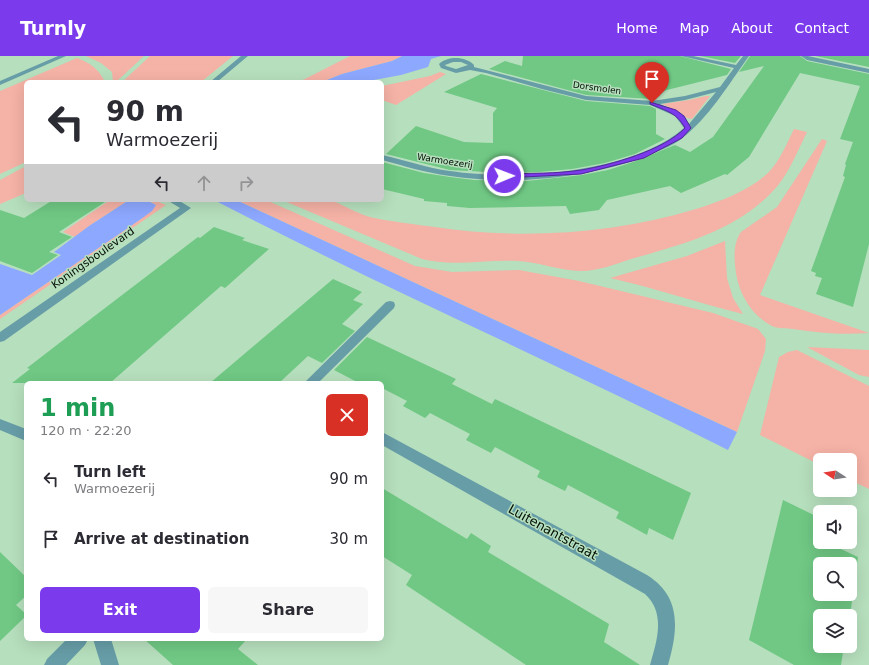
<!DOCTYPE html>
<meta charset="utf-8">
<style>
body{margin:0;font-family:"DejaVu Sans",sans-serif;background:#f7f7f7;color:#2b2b33;height:100vh;display:flex;flex-direction:column;font-size:15px;white-space:nowrap}
*{box-sizing:border-box;margin:0}
p{font-size:13px;color:#7c7c81}
.icon{flex:none;width:22px;height:22px;fill:none;stroke:currentColor;stroke-width:2;stroke-linecap:round;stroke-linejoin:round}
.map{position:relative;flex:1;overflow:hidden}
.panel{position:absolute;left:24px;top:325px;width:360px;height:260px;display:flex;flex-direction:column;background:#fff;border-radius:6px;box-shadow:0 4px 16px #0002}
.panel>*{flex:none}
.banner{position:absolute;left:24px;top:24px;width:360px;height:122px;border-radius:6px;box-shadow:0 4px 16px #0002;background:#fff;color:#2b2b33;overflow:hidden}
.needle{width:26px;rotate:282deg}
.buttons{position:absolute;left:813px;top:397px;display:grid;gap:8px}
.buttons a{display:grid;place-items:center;width:44px;height:44px;border-radius:6px;background:#fff;box-shadow:0 4px 16px #0002;font-size:20px}
.pin{position:absolute;display:grid;place-items:center;width:34px;height:34px;color:#fff;margin:-41px -17px;border-radius:50% 50% 50% 0;rotate:-45deg;box-shadow:0 0 4px #0007}
.pin .icon{rotate:45deg}
.me{position:absolute;width:44px;margin:-22px;rotate:89deg;stroke-linejoin:round;filter:drop-shadow(0 0 3px #0008)}
.turn{display:flex;align-items:center;gap:14px;height:84px;padding:0 16px;font-size:18px}
.turn .icon{width:52px;height:52px;stroke-width:2.5}
.turn b{display:block;font-size:28px;line-height:34px}
.lanes{display:flex;align-items:center;height:38px;padding:0 16px;background:#0003;justify-content:center;gap:20px;direction:ltr}
.lanes .off{opacity:.35}
.round{display:grid;place-items:center;flex:none;width:42px;height:42px;border-radius:6px;background:#f7f7f7}
.head{display:flex;align-items:center;justify-content:space-between;height:68px;padding:0 16px}
h1{font-size:24px;font-weight:700;line-height:30px;color:#1e9e55}
.action{display:flex;gap:8px;margin-top:auto;padding:8px 16px}
.action a{flex:1;height:46px;border-radius:6px;background:#7c3aed;color:#fff;font-size:16px;font-weight:700;line-height:46px;text-align:center}
.action a+a{background:#f7f7f7;color:#2b2b33}
ul{padding:0;list-style:none}
li{display:flex;align-items:center;gap:12px;height:60px;padding:0 16px}
li div{flex:1}
li b{display:block;font-size:15px}
li em{font-style:normal}
header{display:flex;align-items:center;gap:24px;box-sizing:border-box;height:56px;padding:0 20px;background:#7c3aed;color:#fff}
header strong{font-size:19px}
nav{display:flex;gap:22px;margin-inline-start:auto;font-size:14px}
.map>svg:first-child{display:block}
.green{fill:#f5b2a6}
.water{fill:#8da8ff}
.building{fill:#70c884;fill-rule:evenodd}
.lines{fill:none;stroke-linecap:round;stroke-linejoin:round}
.minor{fill:#679da7;fill-rule:evenodd}
.route{fill:#7c3aed;stroke:#51269a}
.labels{text-anchor:middle;dominant-baseline:central;stroke-width:3;stroke-linejoin:round;paint-order:stroke}
.far-street-label{font-size:9px;fill:#030f05;stroke:#b6dfbd}
.street-label{font-size:11px;fill:#030f05;stroke:#b6dfbd}
.near-street-label{font-size:13px;fill:#030f05;stroke:#b6dfbd}
</style>
<header>
<strong>Turnly</strong>
<nav><a>Home</a><a>Map</a><a>About</a><a>Contact</a></nav>
</header>
<div class="map">
<svg width="869" height="609" viewBox="0 0 869 609">
<rect width="100%" height="100%" fill="#b6dfbd"/>
<path class="green" d="M86 0H144L116 26H113L112 16 101 7Z
M150 0H233L201 26H122Z
M350 0H402L392 5 342 18 322 26H299Z
M77 2C90 7 99 13 105 26H26V106L0 118V35Z
M440 16 446 18 396 49 382 44V30L430 20Z
M706 40H710L692 63 687 62 681 57 662 48 689 44Z
M794 73 807 76C797 96 788 120 772 136 735 175 681 189 631 203 616 208 598 215 581 215 560 215 539 206 518 205 486 203 454 211 422 203L282 144C296 144 315 142 328 144 342 147 355 157 370 161 391 166 414 168 435 171 518 184 615 178 696 153 721 145 748 135 768 117 780 105 787 87 794 73Z
M822 83 827 85 760 239 869 277C842 279 820 277 793 273 787 272 778 273 772 270 752 260 739 238 736 217 734 203 733 187 741 176L777 151Z
M26 110V137L0 148V124Z
M110 144H129L89 170 75 181 63 176Z
M146 144H154L166 149 0 263V259L141 163 156 149Z
M236 144H266L415 210 452 216 519 214 579 225 713 257 758 273 766 283 765 295 737 376Z
M725 185 727 222 733 242 743 258C699 247 655 232 610 222L687 200Z
M807 291 869 294V321L859 319Z
M797 294 869 330V433L850 424V404H820V409L760 379 779 301 788 296Z"/>
<path class="water" d="M402 0H441L431 3 428 11 401 19 363 26H322L342 18 392 5Z
M129 144H146L156 149 152 155 141 163 0 259V208L32 219 61 199 54 196 89 170Z
M214 144H236L737 376 728 394C558 308 383 232 214 144Z"/>
<path class="building" d="M523 0H680L731 13 727 19 655 37V43H652L586 39 489 13 505 5 522 10Z
M700 0H741L735 7Z
M750 0H800L807 5 869 18V188L853 251 816 238 822 222 815 220 816 217 811 215 845 121 843 120 846 109 845 108 853 86 840 83 860 30 800 17 749 101 727 119 725 118 681 137 670 130 607 144 599 154 570 158 566 150 470 152 447 150V147L424 145V143L382 133V106L424 117 450 121 474 124 527 125 582 119 608 114 633 106 675 89 690 96 713 81 764 10 739 16Z
M815 0H869V11Z
M481 18 586 45 650 50 656 53V78L665 83 635 98 605 107 572 113 539 116 507 117 450 114 386 98 416 70 464 86 493 87V57L497 52 444 36Z
M53 144H108L59 176 72 181 49 196 58 199 32 217 0 205V154L24 162Z
M214 171 245 182 242 184 269 193 225 232 221 230 110 327H12L30 313 27 312 75 275 198 181 200 182Z
M333 223 362 236 353 244 363 248 342 268 355 275 322 307 308 300 279 327H210Z
M367 281 456 323 452 328 492 348 495 343 691 437 673 484 649 472 647 479 616 462 619 456 568 429 565 435 537 421 540 415 495 391 491 397 466 384 470 378 430 357 425 362 403 350 407 345 382 332V327H359L334 314Z
M382 432 467 483 471 477 491 490 488 496 609 568 604 586 640 609H526L406 529 412 519 382 500Z
M783 444 820 462V486H826L858 501 850 560H820V590H844L841 609H794L749 584ZM820 508H850V538H820Z
M0 496 26 521V540L16 549 26 558V560L0 585Z
M144 583H247L238 593 258 609H173Z"/>
<g class="lines">
<path class="minor" d="M58 0H66L0 29V25Z
M241 0H248L217 26H210Z
M681 0H693L736 9 743 0H749C728 29 709 62 680 84 673 89 664 93 656 96 597 122 513 130 450 120 427 117 404 110 382 104V99C405 104 427 112 450 115 516 125 633 117 684 72L675 60 650 49 586 44 542 33 486 17 470 14 456 17 441 12 439 8C448 0 465 0 474 9V11L586 40 652 45 685 40 720 31 734 12ZM453 6H461L468 9 456 13 446 10 445 9ZM716 36 689 68 680 57 660 48 685 44Z
M801 0H808L869 13V17L807 4Z
M167 144H178L191 152 4 285 0 286V276L180 152Z
M390 245 394 246 395 249 394 252 318 327H304L386 246Z
M0 363 26 373V385L0 374Z
M382 376 647 519C682 541 678 574 668 609H650C657 585 666 557 645 538L382 389Z
M67 583H88L85 589 66 609H44L47 603Z
M93 583H111L119 609H101Z"/>
</g>
<path class="route" d="M650 46 676 54 684 60 691 72 682 82 644 102 581 118 504 122 501 120 504 118C529 117 556 118 581 114 611 109 664 94 685 72 676 56 666 55 650 48Z"/>
<g class="labels">
<g class="far-street-label">
<text transform="translate(597 32) rotate(8)">Dorsmolen</text>
<text transform="translate(445 105) rotate(9)">Warmoezerij</text>
</g>
<g class="street-label">
<text transform="translate(93 202) rotate(-35)">Koningsboulevard</text>
</g>
<g class="near-street-label">
<text transform="translate(553 476) rotate(29)">Luitenantstraat</text>
</g>
</g>
</svg>
<div class="buttons">
<a><svg class="needle" viewBox="-14 -14 28 28"><path d="M0-13l5 13h-10z" fill="#e53935"/><path d="M0 13l5-13h-10z" fill="#7c7c81"/></svg></a>
<a><svg class="icon" aria-label="sound" viewBox="0 0 24 24"><path d="M4 9h4l5-4v14l-5-4H4zM17 9q2 3 0 6"/></svg></a>
<a><svg class="icon" aria-label="search" viewBox="0 0 24 24"><circle cx="10" cy="10" r="6"/><path d="M15 15l6 6"/></svg></a>
<a><svg class="icon" aria-label="layers" viewBox="0 0 24 24"><path d="M12 4l9 5-9 5-9-5zM3 14l9 5 9-5"/></svg></a>
</div>
<div class="pin" style="left:652px;top:47px;background:#d93025"><svg class="icon" aria-label="arrive" viewBox="0 0 24 24"><path d="M6 21V4h12l-3 4 3 4H6"/></svg></div>
<svg class="me" style="left:504px;top:120px" viewBox="-20 -20 40 40"><circle r="17" fill="#7c3aed" stroke="#fff" stroke-width="3"/><path d="M0-11L8 9 0 5-8 9z" fill="#fff"/></svg>
<div class="banner">
<div class="turn"><svg class="icon" aria-label="left" viewBox="0 0 24 24"><path d="M17 20v-9H6M10 6l-5 5 5 5"/></svg><div><b>90 m</b>Warmoezerij</div></div>
<div class="lanes"><svg class="icon" aria-label="left" viewBox="0 0 24 24"><path d="M17 20v-9H6M10 6l-5 5 5 5"/></svg><svg class="icon off" aria-label="ahead" viewBox="0 0 24 24"><path d="M12 20V5M6 11l6-6 6 6"/></svg><svg class="icon off" aria-label="right" viewBox="0 0 24 24"><path d="M7 20v-9h11M14 6l5 5-5 5"/></svg></div>
</div>
<section class="panel">
<div class="head"><div><h1>1 min</h1><p>120 m · 22:20</p></div><a class="round" style="background:#d93025;color:#fff"><svg class="icon" aria-label="close" viewBox="0 0 24 24"><path d="M6 6l12 12M18 6L6 18"/></svg></a></div>
<ul>
<li><svg class="icon" aria-label="left" viewBox="0 0 24 24"><path d="M17 20v-9H6M10 6l-5 5 5 5"/></svg><div><b>Turn left</b><p>Warmoezerij</p></div><em>90 m</em></li>
<li><svg class="icon" aria-label="arrive" viewBox="0 0 24 24"><path d="M6 21V4h12l-3 4 3 4H6"/></svg><div><b>Arrive at destination</b></div><em>30 m</em></li>
</ul>
<div class="action"><a>Exit</a><a>Share</a></div>
</section>
</div>
